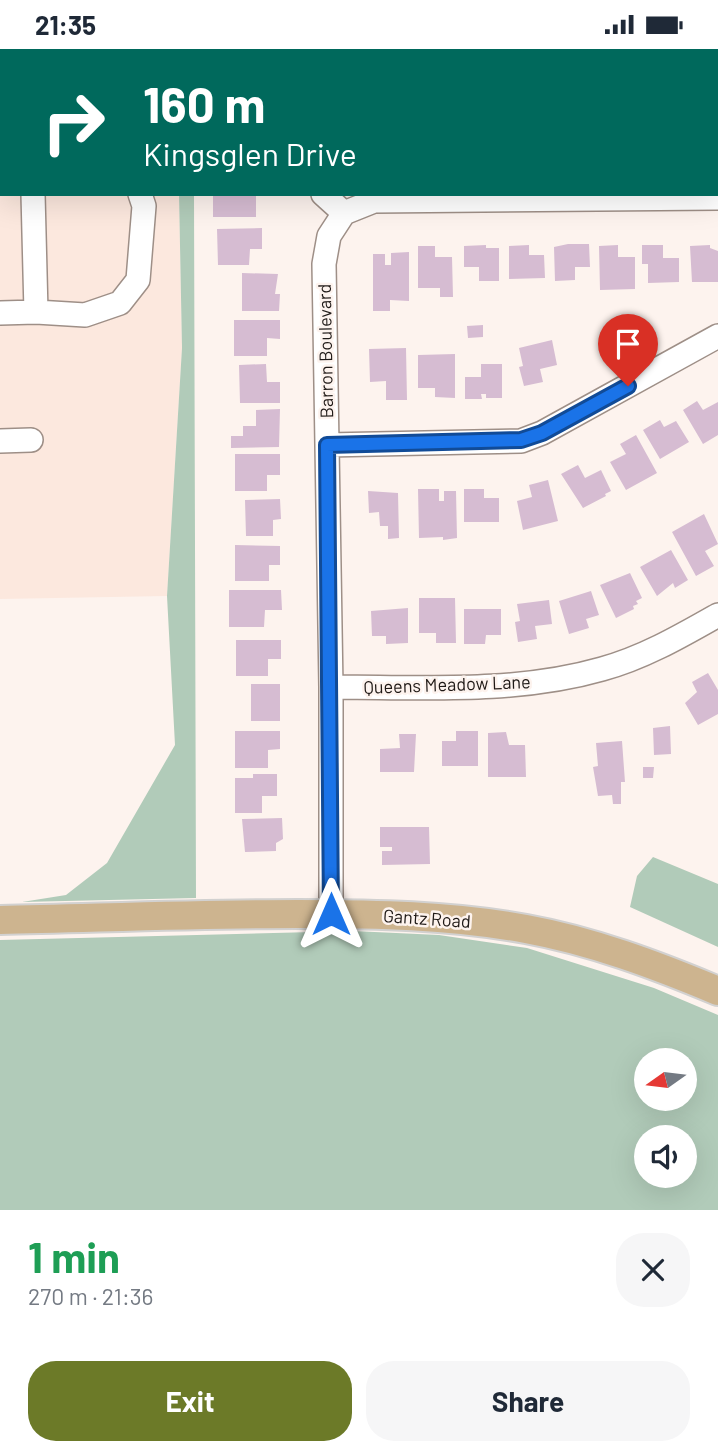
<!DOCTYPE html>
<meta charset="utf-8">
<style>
body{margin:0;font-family:Barlow,sans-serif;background:#f6f6f7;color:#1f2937;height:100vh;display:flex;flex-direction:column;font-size:26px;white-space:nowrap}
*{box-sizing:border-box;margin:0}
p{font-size:23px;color:#747a83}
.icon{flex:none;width:38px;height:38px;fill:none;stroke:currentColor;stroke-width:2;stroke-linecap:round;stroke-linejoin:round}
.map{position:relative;height:1161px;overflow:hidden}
.sheet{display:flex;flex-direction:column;background:#fff;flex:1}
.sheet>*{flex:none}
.hud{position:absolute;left:0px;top:0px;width:719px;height:147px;box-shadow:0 7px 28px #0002;background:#00695c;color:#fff;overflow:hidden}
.needle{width:46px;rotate:256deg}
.controls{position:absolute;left:634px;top:999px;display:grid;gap:14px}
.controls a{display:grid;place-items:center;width:63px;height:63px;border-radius:50%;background:#fff;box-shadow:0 7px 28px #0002;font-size:35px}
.pin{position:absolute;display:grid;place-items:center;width:60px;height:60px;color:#fff;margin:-72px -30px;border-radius:50% 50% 50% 0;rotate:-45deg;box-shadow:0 0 7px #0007}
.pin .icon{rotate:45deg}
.me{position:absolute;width:77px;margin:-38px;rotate:0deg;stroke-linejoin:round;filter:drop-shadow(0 0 5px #0008)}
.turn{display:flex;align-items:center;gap:24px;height:147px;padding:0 28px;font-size:32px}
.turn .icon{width:91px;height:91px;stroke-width:2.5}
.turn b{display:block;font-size:49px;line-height:60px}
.round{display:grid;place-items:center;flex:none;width:74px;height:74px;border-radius:28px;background:#f6f6f7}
.summary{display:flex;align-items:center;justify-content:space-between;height:119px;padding:0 28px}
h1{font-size:42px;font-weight:700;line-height:52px;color:#1e9e55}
.cta{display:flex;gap:14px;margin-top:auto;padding:14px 28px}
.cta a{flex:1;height:80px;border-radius:28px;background:#6c7a28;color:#fff;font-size:28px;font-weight:700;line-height:80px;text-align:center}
.cta a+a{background:#f6f6f7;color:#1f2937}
.status{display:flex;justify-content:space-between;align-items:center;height:49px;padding:0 35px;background:#fff;direction:ltr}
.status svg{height:19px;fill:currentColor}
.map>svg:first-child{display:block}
.built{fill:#fce8de}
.green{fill:#b1cbb9;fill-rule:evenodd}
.building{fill:#d6bcd2}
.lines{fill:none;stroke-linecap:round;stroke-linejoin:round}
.minor-casing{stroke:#9e8f87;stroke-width:26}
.major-casing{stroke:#d2d1d0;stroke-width:32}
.minor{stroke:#fff;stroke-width:23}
.major{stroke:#cdb48f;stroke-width:28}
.route-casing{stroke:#114b97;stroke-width:18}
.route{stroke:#1a73e8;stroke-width:12}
.labels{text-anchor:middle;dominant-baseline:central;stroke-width:5;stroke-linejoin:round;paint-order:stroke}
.street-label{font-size:18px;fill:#1f1916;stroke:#fdf3ee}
</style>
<div class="status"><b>21:35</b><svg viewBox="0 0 49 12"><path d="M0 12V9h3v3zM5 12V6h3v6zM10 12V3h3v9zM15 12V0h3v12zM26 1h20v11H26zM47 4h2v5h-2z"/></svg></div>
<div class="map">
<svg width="718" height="1161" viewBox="0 0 718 1161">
<rect width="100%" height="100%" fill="#fdf3ee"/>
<path class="built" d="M0 0H565L2 2V145H179L182 299 167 547 0 550Z"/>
<path class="green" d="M179 145H194L196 849 22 853 66 846 107 814 175 696 167 547 182 299Z
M653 808 718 835V898L630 858 637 827Z
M353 882 439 886 527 899 654 939 718 966V1161H0V891ZM646 1012H684V1050H646ZM646 1088H684V1127H646Z"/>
<path class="building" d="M213 145H256V168H213Z
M262 179V200H250L249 216H218L217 180Z
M568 195H589L590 218H575V231L555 232 554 198Z
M486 196V199H499V232H479V218H464V197Z
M529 196V206H544L545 229 509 230V197Z
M618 196V208H635V240L600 241 599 197Z
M642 196H663V209H679V233L648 234V215H642Z
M710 196V199L718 202V233H692L690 197Z
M418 197H435V208H452L453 248H440V239H418Z
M409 203V252L390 251V262H373V205H385V216H391V204Z
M242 224 278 225 275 245H280L279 262H242Z
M234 271H280V290L267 289V307H234Z
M483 276V288L468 289 467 277Z
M552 291 557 316 540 320 543 333 524 337 519 318 523 317 519 299Z
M406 299 407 351H386V332L370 333 369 300Z
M455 305V349L435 348V339H418V306Z
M266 315 267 333H280V354H240L239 316Z
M481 315H502V349H486V345H481L482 350H465V328H481Z
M697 352 703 361 718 353V386L703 395 683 361Z
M280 360 279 398 231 399V387H243V377H256V361Z
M660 371 664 378 676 372 689 393 660 410 643 381Z
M636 386 657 424 626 441 610 413 626 405 620 395Z
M235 405H280V426H267V442H235Z
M578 416 585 429 601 421 611 442 605 445 606 447 583 459 561 425Z
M548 431 558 472 523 481 517 452 532 448 529 436Z
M418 440H439V452H444V442H456L457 489 443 491V488L419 489Z
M464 440H484V449H499V473H464Z
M368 442 398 444 399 489 388 490V477H380L379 463 369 464Z
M280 450 281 470 273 471V487H246L245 451Z
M704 465 718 495 705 502 714 517 696 527 672 483Z
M235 496 280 497V516H269V532H235Z
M671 501 688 531 675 539 673 534 657 547 640 518Z
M630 524 642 549 636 552 638 555 633 557 634 560 616 569 600 536Z
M229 541H281L282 561H265L264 578H229Z
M591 542 599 566 586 570 589 579 569 585 559 552Z
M419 549H455L456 594H436V584H419Z
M549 551 552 575 535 577 537 590 518 593 515 573 520 572 517 555Z
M408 559V594L386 595V587H372L371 562Z
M464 560H501V586H486L485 595H464Z
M236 591H281V610H268V627H236Z
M708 624 718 641V665L698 676 685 654 697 643 692 633Z
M251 635H280V672H251Z
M670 677 671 705 654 706 653 679Z
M235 682H280V700L268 701V719H235Z
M456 682H478V717H442V692H456Z
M506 683 509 696H525L526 728H488V684Z
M399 685H416L414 723H380V700L400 699Z
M622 692 625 733H621V755H613L612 746 598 747 593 718 598 717 596 694Z
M643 718H654L653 729H643Z
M253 725H277V747H262V764H235V729H253Z
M282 769 283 790 276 794V802L245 803 242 770Z
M380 778H429L430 815 382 816V802H392V798H380Z"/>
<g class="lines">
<defs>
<path id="minor" d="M29 0V2
M0 112H2
M323 145 344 164
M344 164 374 152 718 149
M36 263 85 266 120 254 138 231 144 157 140 145
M0 264 36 263 33 145
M0 392 31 391
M327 396 521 392 542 384 718 287
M331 638C420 638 515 645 602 620 643 609 681 587 718 566
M331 865V638L324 215 329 187 344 164"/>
<path id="major" d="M0 871C99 869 199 865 298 865 375 865 450 866 526 880 592 892 656 916 718 942"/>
</defs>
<use href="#minor" class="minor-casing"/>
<use href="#major" class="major-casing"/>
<use href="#minor" class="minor"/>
<use href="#major" class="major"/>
</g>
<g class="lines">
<defs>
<path id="route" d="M331 865 327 396 521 391 542 384 628 337"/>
</defs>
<use href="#route" class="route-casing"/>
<use href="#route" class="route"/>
</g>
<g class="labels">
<g class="street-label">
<text transform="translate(325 302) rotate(-91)">Barron Boulevard</text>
<text transform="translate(447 635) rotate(-2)">Queens Meadow Lane</text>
<text transform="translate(427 869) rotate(4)">Gantz Road</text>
</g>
</g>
</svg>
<div class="controls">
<a><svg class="needle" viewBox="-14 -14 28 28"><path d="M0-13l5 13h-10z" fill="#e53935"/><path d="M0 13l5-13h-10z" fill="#747a83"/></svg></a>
<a><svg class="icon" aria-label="sound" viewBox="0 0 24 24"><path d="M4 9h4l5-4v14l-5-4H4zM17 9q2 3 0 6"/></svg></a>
</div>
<div class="pin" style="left:628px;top:337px;background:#d93025"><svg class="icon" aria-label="arrive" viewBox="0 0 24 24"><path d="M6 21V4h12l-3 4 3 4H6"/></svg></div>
<svg class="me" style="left:331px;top:865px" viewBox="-20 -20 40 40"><path d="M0-17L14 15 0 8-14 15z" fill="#1a73e8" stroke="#fff" stroke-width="4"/></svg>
<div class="hud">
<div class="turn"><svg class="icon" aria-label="right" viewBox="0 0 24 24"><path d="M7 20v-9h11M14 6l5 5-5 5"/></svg><div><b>160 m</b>Kingsglen Drive</div></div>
</div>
</div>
<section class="sheet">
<div class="summary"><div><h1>1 min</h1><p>270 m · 21:36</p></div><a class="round"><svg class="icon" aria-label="close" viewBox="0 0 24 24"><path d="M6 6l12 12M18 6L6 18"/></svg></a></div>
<div class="cta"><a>Exit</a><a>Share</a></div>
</section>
